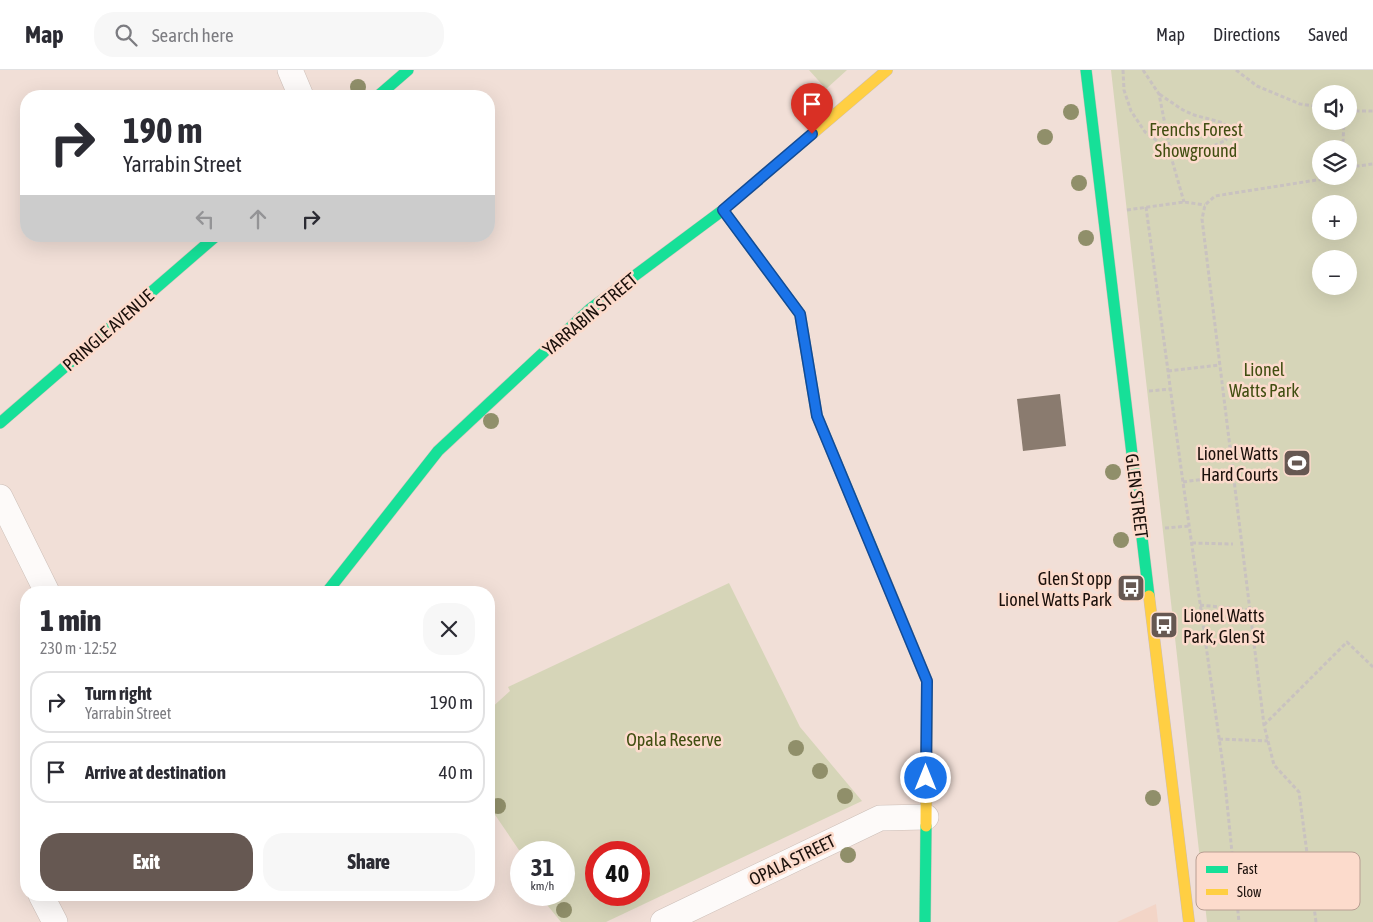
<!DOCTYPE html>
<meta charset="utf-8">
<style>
body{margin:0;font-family:"Asap Condensed",sans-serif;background:#f7f7f7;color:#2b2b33;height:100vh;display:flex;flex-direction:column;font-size:19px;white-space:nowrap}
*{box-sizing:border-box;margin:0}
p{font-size:16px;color:#7c7c81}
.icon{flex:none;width:28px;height:28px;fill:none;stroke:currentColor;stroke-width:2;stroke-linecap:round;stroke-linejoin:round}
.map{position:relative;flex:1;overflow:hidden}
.sheet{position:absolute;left:20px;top:516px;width:475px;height:315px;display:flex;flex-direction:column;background:#fff;border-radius:20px;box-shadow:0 5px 20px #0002}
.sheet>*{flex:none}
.top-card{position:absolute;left:20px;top:20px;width:475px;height:152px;border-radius:20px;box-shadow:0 5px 20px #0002;background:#fff;color:#2b2b33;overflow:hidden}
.buttons{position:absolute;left:1312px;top:15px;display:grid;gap:10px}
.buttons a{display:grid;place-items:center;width:45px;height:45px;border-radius:50%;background:#fff;box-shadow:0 5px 20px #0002;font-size:25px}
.speed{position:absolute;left:510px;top:771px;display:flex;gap:10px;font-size:25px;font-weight:700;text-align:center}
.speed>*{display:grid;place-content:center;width:65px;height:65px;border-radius:50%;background:#fff;box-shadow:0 5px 20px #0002;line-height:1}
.speed small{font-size:12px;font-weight:400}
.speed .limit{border:8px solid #d22;background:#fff;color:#111}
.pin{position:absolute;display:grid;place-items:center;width:42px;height:42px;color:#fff;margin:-51px -21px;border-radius:50% 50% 50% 0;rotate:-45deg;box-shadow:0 0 5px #0007}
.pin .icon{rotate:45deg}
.me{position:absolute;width:55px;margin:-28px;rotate:0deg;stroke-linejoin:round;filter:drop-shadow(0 0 4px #0008)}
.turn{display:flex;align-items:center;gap:18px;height:105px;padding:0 20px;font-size:22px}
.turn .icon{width:65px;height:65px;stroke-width:2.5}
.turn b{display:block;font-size:35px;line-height:42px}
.lanes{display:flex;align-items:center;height:48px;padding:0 20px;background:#0003;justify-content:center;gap:25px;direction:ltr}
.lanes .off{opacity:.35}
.round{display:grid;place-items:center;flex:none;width:52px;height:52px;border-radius:20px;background:#f7f7f7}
.summary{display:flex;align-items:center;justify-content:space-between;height:85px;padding:0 20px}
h1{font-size:30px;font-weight:800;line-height:38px}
.button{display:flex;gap:10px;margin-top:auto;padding:10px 20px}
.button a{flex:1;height:58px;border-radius:20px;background:#665852;color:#fff;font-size:20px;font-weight:800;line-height:58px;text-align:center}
.button a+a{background:#f7f7f7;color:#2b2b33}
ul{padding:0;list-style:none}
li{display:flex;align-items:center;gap:15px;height:62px;margin:0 10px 8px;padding:0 10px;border:2px solid #e1e1e2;border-radius:20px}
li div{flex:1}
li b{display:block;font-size:19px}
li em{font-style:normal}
header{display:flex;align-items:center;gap:30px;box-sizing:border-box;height:70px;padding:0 25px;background:#fff;border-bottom:1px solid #e1e1e2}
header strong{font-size:24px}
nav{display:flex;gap:28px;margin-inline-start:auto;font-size:18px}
.search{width:350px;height:45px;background:#f7f7f7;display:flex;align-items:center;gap:12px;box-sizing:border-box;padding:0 18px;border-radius:20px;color:#7c7c81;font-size:19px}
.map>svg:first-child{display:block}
.built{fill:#f3d5c7}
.green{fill:#d6d5b8;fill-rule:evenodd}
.building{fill:#8a7b6f}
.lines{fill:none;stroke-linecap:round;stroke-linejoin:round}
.street-casing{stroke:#ccbeb7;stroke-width:26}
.fast-casing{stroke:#ccbeb7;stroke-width:12}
.slow-casing{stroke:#ccbeb7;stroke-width:12}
.path{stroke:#c9c2c0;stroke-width:3;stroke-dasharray:4 2.5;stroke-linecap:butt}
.street{stroke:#fdfaf9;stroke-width:25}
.fast{stroke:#16e098;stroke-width:11}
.slow{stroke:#ffcf43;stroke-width:11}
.tree{fill:#908f6a}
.route-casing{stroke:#114b97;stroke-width:12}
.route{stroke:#1a73e8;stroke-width:9}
.labels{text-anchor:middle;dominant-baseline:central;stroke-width:5;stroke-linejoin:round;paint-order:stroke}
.park-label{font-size:18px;fill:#414e11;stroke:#fcdbcc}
.street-label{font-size:18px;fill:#1b100b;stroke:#fcdbcc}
.poi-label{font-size:18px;fill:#1b100b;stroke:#fcdbcc;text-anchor:end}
.key{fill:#fcdbcc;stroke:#b89e92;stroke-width:1}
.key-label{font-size:14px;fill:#1b100b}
</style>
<header>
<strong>Map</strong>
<div class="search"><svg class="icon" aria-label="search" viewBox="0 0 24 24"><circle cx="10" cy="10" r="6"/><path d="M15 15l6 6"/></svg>Search here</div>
<nav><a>Map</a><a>Directions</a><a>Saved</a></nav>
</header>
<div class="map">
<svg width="1373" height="852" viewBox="0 0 1373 852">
<rect width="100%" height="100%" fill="#f1dfd7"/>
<path class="built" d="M1156 834 1158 852H1117Z"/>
<path class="green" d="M809 0H847L826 19Z
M1111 0H1373V852H1207ZM1321 24H1349V51H1321ZM1321 79H1349V106H1321ZM1321 134H1349V161H1321ZM1321 189H1349V216H1321Z
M729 513 800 657 862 731 606 852H561L539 825H564V782L521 783 489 736V640L510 621 508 617ZM596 782H639V825H596Z"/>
<path class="building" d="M1060 324 1066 376 1023 381 1017 329Z"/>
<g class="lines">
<defs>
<path id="street" d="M290 0 301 26
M0 427 47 522
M41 825 55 852
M663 852 880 748 926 747"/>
<path id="fast" d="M1086 0 1149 526
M378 26 408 0
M723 140 800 244 817 346 880 497
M0 353 216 166
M327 522 438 381 590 239 723 140
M925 852 926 756"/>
<path id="slow" d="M723 140 887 0
M880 497 927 611 926 756
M1149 526 1189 852"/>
</defs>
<use href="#street" class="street-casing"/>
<use href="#fast" class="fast-casing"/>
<use href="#slow" class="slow-casing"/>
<path class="path" d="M1123 0 1124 20 1131 41 1145 62 1170 80 1209 78 1226 70 1224 53 1194 45 1183 40 1159 24
M1143 0 1159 24 1172 90 1184 132
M1236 0 1257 16 1300 34 1321 37
M1349 41H1373
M1341 79 1343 72 1344 51
M1349 97 1373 94
M1146 137 1181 398 1224 703 1239 852
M1127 140 1184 132 1205 135
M1168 301 1220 295
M1149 321 1170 319
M1183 412 1233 405
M1165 458 1189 456
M1192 473 1233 474
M1200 535 1250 540
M1264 655 1347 572 1373 597
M1219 669 1268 671
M1316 852 1299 722 1274 695 1264 655 1202 149 1205 135 1215 126 1323 109 1326 106"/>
<use href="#street" class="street"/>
<use href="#fast" class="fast"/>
<use href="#slow" class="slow"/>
</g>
<g class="tree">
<circle cx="358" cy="17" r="8"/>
<circle cx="1071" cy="42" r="8"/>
<circle cx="1045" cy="67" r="8"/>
<circle cx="1079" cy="113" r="8"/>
<circle cx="1086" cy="168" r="8"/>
<circle cx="491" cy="351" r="8"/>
<circle cx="1113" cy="402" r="8"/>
<circle cx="1121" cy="470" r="8"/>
<circle cx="1128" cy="523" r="8"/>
<circle cx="796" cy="678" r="8"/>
<circle cx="820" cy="701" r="8"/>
<circle cx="845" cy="726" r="8"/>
<circle cx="1153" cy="728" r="8"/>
<circle cx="498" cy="736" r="8"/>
<circle cx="848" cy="785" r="8"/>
<circle cx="564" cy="840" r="8"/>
</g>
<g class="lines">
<defs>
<path id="route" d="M812 64 723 140 800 244 817 346 927 611 926 708"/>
</defs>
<use href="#route" class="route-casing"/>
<use href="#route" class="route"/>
</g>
<defs>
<symbol id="stadium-square" viewBox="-11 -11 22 22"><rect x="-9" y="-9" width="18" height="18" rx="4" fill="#665852" stroke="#fcdbcc"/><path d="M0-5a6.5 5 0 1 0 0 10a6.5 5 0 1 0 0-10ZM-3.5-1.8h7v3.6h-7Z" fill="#fff"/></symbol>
<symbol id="bus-square" viewBox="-11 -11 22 22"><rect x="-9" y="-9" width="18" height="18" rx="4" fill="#665852" stroke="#fcdbcc"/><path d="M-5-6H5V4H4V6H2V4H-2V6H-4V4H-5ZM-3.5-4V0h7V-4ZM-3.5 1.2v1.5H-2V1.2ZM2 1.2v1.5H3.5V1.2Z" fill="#fff"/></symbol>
</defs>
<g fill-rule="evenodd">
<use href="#stadium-square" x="1281" y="377" width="32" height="32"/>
<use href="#bus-square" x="1115" y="502" width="32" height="32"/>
<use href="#bus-square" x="1148" y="539" width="32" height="32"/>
</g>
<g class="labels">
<g class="park-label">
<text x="1196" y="59">Frenchs Forest<tspan x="1196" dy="21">Showground</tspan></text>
<text x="1264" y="299">Lionel<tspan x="1264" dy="21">Watts Park</tspan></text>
<text x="674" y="669">Opala Reserve</text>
</g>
<g class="street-label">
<text transform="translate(590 244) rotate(-40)">YARRABIN STREET</text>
<text transform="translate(108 260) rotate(-41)">PRINGLE AVENUE</text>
<text transform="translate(1137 426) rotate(83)">GLEN STREET</text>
<text transform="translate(792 790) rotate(-26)">OPALA STREET</text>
</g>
<g class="poi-label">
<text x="1278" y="383">Lionel Watts<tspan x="1278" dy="21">Hard Courts</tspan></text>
<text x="1112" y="508">Glen St opp<tspan x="1112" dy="21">Lionel Watts Park</tspan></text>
<text x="1183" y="545" text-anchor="start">Lionel Watts<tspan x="1183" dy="21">Park, Glen St</tspan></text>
</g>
</g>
<rect x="1196" y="782" width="164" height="58" rx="8" class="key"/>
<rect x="1206" y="796" width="22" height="7" fill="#16e098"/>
<rect x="1206" y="819" width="22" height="6" fill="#ffcf43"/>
<g class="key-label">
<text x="1237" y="804">Fast</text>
<text x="1237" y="827">Slow</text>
</g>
</svg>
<div class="buttons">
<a><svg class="icon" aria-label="sound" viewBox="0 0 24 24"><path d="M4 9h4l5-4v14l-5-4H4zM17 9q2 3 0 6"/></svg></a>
<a><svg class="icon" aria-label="layers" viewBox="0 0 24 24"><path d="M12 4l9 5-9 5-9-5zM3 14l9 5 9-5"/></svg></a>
<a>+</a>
<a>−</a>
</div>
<div class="speed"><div>31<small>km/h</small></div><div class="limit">40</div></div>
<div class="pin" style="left:812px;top:64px;background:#d93025"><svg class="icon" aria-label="arrive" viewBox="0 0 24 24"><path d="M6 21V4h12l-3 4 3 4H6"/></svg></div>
<svg class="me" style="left:926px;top:708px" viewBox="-20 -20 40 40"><circle r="17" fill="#1a73e8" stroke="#fff" stroke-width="3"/><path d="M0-11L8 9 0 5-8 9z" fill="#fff"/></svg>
<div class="top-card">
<div class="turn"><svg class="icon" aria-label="right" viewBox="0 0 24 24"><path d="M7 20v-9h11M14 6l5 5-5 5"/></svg><div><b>190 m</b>Yarrabin Street</div></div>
<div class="lanes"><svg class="icon off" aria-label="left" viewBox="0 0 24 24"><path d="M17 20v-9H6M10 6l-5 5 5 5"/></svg><svg class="icon off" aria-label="ahead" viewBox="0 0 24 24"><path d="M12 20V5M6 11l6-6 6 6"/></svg><svg class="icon" aria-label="right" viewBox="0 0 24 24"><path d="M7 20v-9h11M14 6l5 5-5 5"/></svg></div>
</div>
<section class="sheet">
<div class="summary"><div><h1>1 min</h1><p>230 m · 12:52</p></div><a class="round"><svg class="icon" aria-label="close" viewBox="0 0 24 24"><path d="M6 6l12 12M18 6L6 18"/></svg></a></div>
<ul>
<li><svg class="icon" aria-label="right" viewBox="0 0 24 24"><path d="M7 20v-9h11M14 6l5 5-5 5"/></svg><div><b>Turn right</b><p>Yarrabin Street</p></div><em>190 m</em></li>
<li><svg class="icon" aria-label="arrive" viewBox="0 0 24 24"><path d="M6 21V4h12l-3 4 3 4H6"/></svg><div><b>Arrive at destination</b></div><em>40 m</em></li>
</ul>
<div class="button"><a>Exit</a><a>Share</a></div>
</section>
</div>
